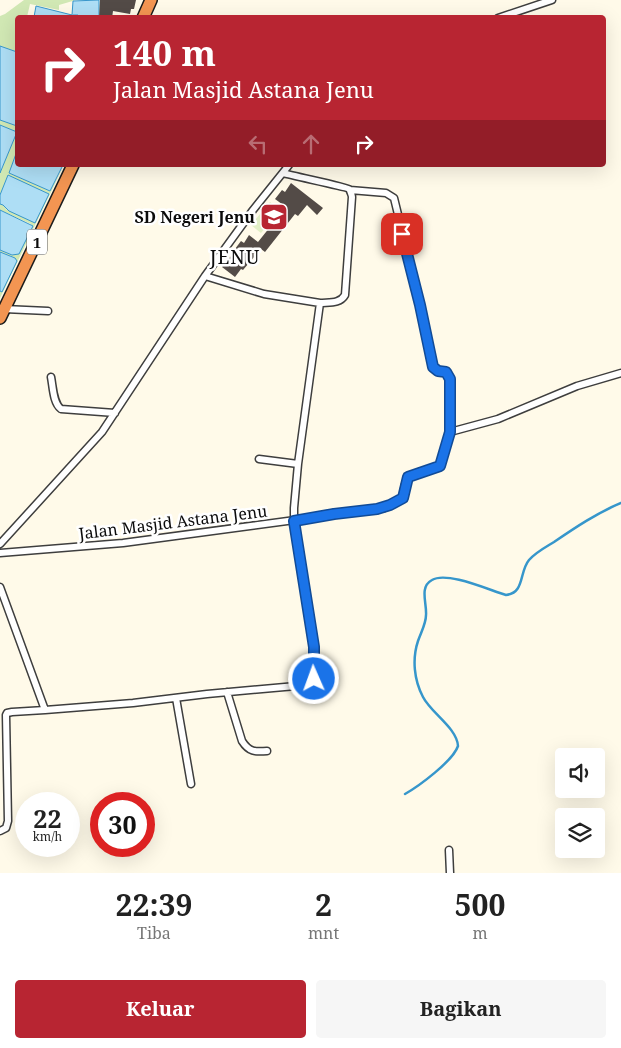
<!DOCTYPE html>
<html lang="id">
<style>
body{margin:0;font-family:"Noto Serif",serif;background:#f6f6f6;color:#222;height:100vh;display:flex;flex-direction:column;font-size:19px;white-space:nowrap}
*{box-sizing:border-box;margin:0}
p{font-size:16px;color:#767676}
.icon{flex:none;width:28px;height:28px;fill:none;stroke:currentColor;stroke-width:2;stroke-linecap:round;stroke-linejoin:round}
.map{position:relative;height:873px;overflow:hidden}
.drawer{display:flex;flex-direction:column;background:#fff;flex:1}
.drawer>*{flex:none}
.hud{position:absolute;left:15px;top:15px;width:591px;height:152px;border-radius:5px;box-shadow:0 5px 20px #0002;background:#b82532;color:#fff;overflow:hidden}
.fabs{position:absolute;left:555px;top:748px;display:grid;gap:10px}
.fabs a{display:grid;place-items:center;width:50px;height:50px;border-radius:5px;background:#fff;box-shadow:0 5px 20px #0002;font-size:25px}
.speed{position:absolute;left:15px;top:792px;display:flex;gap:10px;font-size:25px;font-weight:700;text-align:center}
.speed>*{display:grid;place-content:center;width:65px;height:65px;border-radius:50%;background:#fff;box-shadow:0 5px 20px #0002;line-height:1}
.speed small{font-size:12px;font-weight:400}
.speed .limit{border:8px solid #d22;background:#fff;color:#111}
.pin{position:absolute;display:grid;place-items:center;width:42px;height:42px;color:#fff;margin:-21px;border-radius:10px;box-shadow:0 2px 8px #0006}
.me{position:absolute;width:55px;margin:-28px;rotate:358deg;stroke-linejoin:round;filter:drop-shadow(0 0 4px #0008)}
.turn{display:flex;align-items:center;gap:18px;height:105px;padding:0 15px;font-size:22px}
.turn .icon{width:65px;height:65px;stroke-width:2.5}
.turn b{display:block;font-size:35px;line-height:42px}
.lanes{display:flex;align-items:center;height:48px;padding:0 15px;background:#0003;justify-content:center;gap:25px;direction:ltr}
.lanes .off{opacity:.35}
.eta{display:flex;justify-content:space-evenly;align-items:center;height:85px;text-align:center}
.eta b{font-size:30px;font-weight:700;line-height:35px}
.primary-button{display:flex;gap:10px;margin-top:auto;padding:10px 15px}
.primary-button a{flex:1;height:58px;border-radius:5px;background:#b82532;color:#fff;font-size:20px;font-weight:700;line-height:58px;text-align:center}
.primary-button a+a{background:#f6f6f6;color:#222}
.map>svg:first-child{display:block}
.green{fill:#d1e8b4}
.pitch{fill:#e2efc6}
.water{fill:#aedef5;stroke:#3696cb}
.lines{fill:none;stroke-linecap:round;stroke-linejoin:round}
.stream{stroke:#3696cb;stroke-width:2.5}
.building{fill:#534b47}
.street-casing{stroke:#3e3e3e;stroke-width:9}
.highway-casing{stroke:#1c1c1c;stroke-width:14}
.street{stroke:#fff;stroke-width:6}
.highway{stroke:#f39552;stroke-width:11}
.route-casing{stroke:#114b97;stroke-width:12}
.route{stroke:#1a73e8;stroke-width:9}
.labels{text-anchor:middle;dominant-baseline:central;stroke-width:5;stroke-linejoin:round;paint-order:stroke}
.shield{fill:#fff;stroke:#545454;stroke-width:1}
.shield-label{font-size:15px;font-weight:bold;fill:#0b0b0b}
.poi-label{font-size:16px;font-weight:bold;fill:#0b0b0b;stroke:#fff;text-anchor:end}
.street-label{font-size:16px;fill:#0b0b0b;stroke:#fff}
.quarter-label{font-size:19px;letter-spacing:1px;fill:#0b0b0b;stroke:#fff}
</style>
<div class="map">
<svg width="621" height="873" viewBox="0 0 621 873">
<rect width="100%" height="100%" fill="#fffae9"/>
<path class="green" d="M24 0H76L59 5V10L30 4 27 17 18 18 17 52 0 46V16L5 14Z
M0 120 17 126V151L9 173 50 191 64 165 0 298V291L2 292 15 258 0 252V250L12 255 31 224 0 210V204L3 205 7 210 8 175 0 195V173L17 132 0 125Z"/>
<path class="pitch" d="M270 202 280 210 261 233 251 225Z"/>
<path class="water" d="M99 0V17H79L78 15H73L72 17H34L36 6 72 15 73 1Z
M0 46 17 52V126L0 120Z
M0 125 17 132 0 173Z
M17 151 18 165H63L50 191 9 173Z
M8 175 49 194 35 223 9 211 3 205 0 204V195Z
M0 210 33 226 19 254 12 255 0 250Z
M0 252 15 258 17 261 2 292 0 291Z"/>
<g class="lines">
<path class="stream" d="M405 794C419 786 453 761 458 746 457 728 431 713 423 697 414 680 412 659 418 641 421 632 426 624 426 615 427 603 419 587 432 580 447 571 489 590 506 595 525 593 519 572 529 560 536 552 546 547 554 542 576 527 597 513 621 503"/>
</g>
<path class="building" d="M100 0H136L134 9H131L130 14 113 11 112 18H99Z
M291 183 323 208 317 215 307 205 298 216 295 214 265 252 261 249 243 270 241 269 235 277 222 267 236 250 235 249 241 241 244 243 249 235 258 242 286 207 275 199 282 190 285 192Z"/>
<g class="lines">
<defs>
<path id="street" d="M498 18 552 0
M350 190 386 193 394 198 420 305 432 365 436 370 446 372 450 379V432
M205 276 264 294 320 303
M4 309 48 311
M51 377C53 387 53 403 61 409L115 413
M259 459 298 464
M0 544 102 432 205 276 253 210 289 165
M0 553 123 543 384 508C416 496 396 491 410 476L440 465 450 432 498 419 577 386 621 373
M0 587 45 710 133 703 207 694 307 685 312 683 314 679V647L294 521V508L298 464 320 303C329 302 340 304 345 295L352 197C352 196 350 190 349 189 347 187 293 176 283 173
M227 692 242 741C249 752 255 752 267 751
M176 698 191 784
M0 831 6 828 8 821 6 715 7 713 12 712 45 710
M449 850 450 873"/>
<path id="highway" d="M143 18 151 0
M0 318 73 165"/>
</defs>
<use href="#street" class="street-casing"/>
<use href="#highway" class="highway-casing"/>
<use href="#street" class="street"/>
<use href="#highway" class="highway"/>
</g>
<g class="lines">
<defs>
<path id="route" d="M314 679V647L294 521 334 514 377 509 390 505 403 498 408 477 440 466 450 432V379L446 372 438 371 433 367 420 305 402 234"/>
</defs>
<use href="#route" class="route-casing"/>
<use href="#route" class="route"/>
</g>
<defs>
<symbol id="school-square" viewBox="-11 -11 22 22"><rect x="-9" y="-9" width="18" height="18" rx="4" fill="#b82532" stroke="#fff"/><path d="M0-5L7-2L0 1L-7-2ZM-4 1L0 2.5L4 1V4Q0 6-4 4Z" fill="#fff"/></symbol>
</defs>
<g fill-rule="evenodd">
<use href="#school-square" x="258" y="201" width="32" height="32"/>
</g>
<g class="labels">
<rect class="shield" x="27" y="229.5" width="20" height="25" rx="4"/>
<g class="shield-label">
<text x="37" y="242">1</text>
</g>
<g class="poi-label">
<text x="255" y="217">SD Negeri Jenu</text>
</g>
<g class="street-label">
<text transform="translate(173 522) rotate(-7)">Jalan Masjid Astana Jenu</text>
</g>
<g class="quarter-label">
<text x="235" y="257">JENU</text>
</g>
</g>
</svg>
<div class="fabs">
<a><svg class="icon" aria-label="sound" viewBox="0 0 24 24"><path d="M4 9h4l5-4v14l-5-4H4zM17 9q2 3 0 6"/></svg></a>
<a><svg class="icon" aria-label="layers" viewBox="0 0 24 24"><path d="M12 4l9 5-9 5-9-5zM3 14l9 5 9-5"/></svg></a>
</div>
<div class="speed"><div>22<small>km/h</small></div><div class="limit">30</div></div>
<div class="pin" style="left:402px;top:234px;background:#d93025"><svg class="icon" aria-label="arrive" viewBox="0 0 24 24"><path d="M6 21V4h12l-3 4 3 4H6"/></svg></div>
<svg class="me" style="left:314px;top:679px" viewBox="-20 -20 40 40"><circle r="17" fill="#1a73e8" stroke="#fff" stroke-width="3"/><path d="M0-11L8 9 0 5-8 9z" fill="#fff"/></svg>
<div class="hud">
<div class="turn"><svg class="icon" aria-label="right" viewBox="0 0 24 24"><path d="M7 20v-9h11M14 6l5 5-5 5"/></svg><div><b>140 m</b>Jalan Masjid Astana Jenu</div></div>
<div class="lanes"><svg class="icon off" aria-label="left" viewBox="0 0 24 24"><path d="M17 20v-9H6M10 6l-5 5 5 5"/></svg><svg class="icon off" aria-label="ahead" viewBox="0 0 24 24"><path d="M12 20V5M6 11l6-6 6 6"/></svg><svg class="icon" aria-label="right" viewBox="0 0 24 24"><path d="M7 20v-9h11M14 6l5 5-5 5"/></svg></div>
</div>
</div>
<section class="drawer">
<div class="eta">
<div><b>22:39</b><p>Tiba</p></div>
<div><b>2</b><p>mnt</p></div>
<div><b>500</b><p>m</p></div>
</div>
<div class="primary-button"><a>Keluar</a><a>Bagikan</a></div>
</section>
